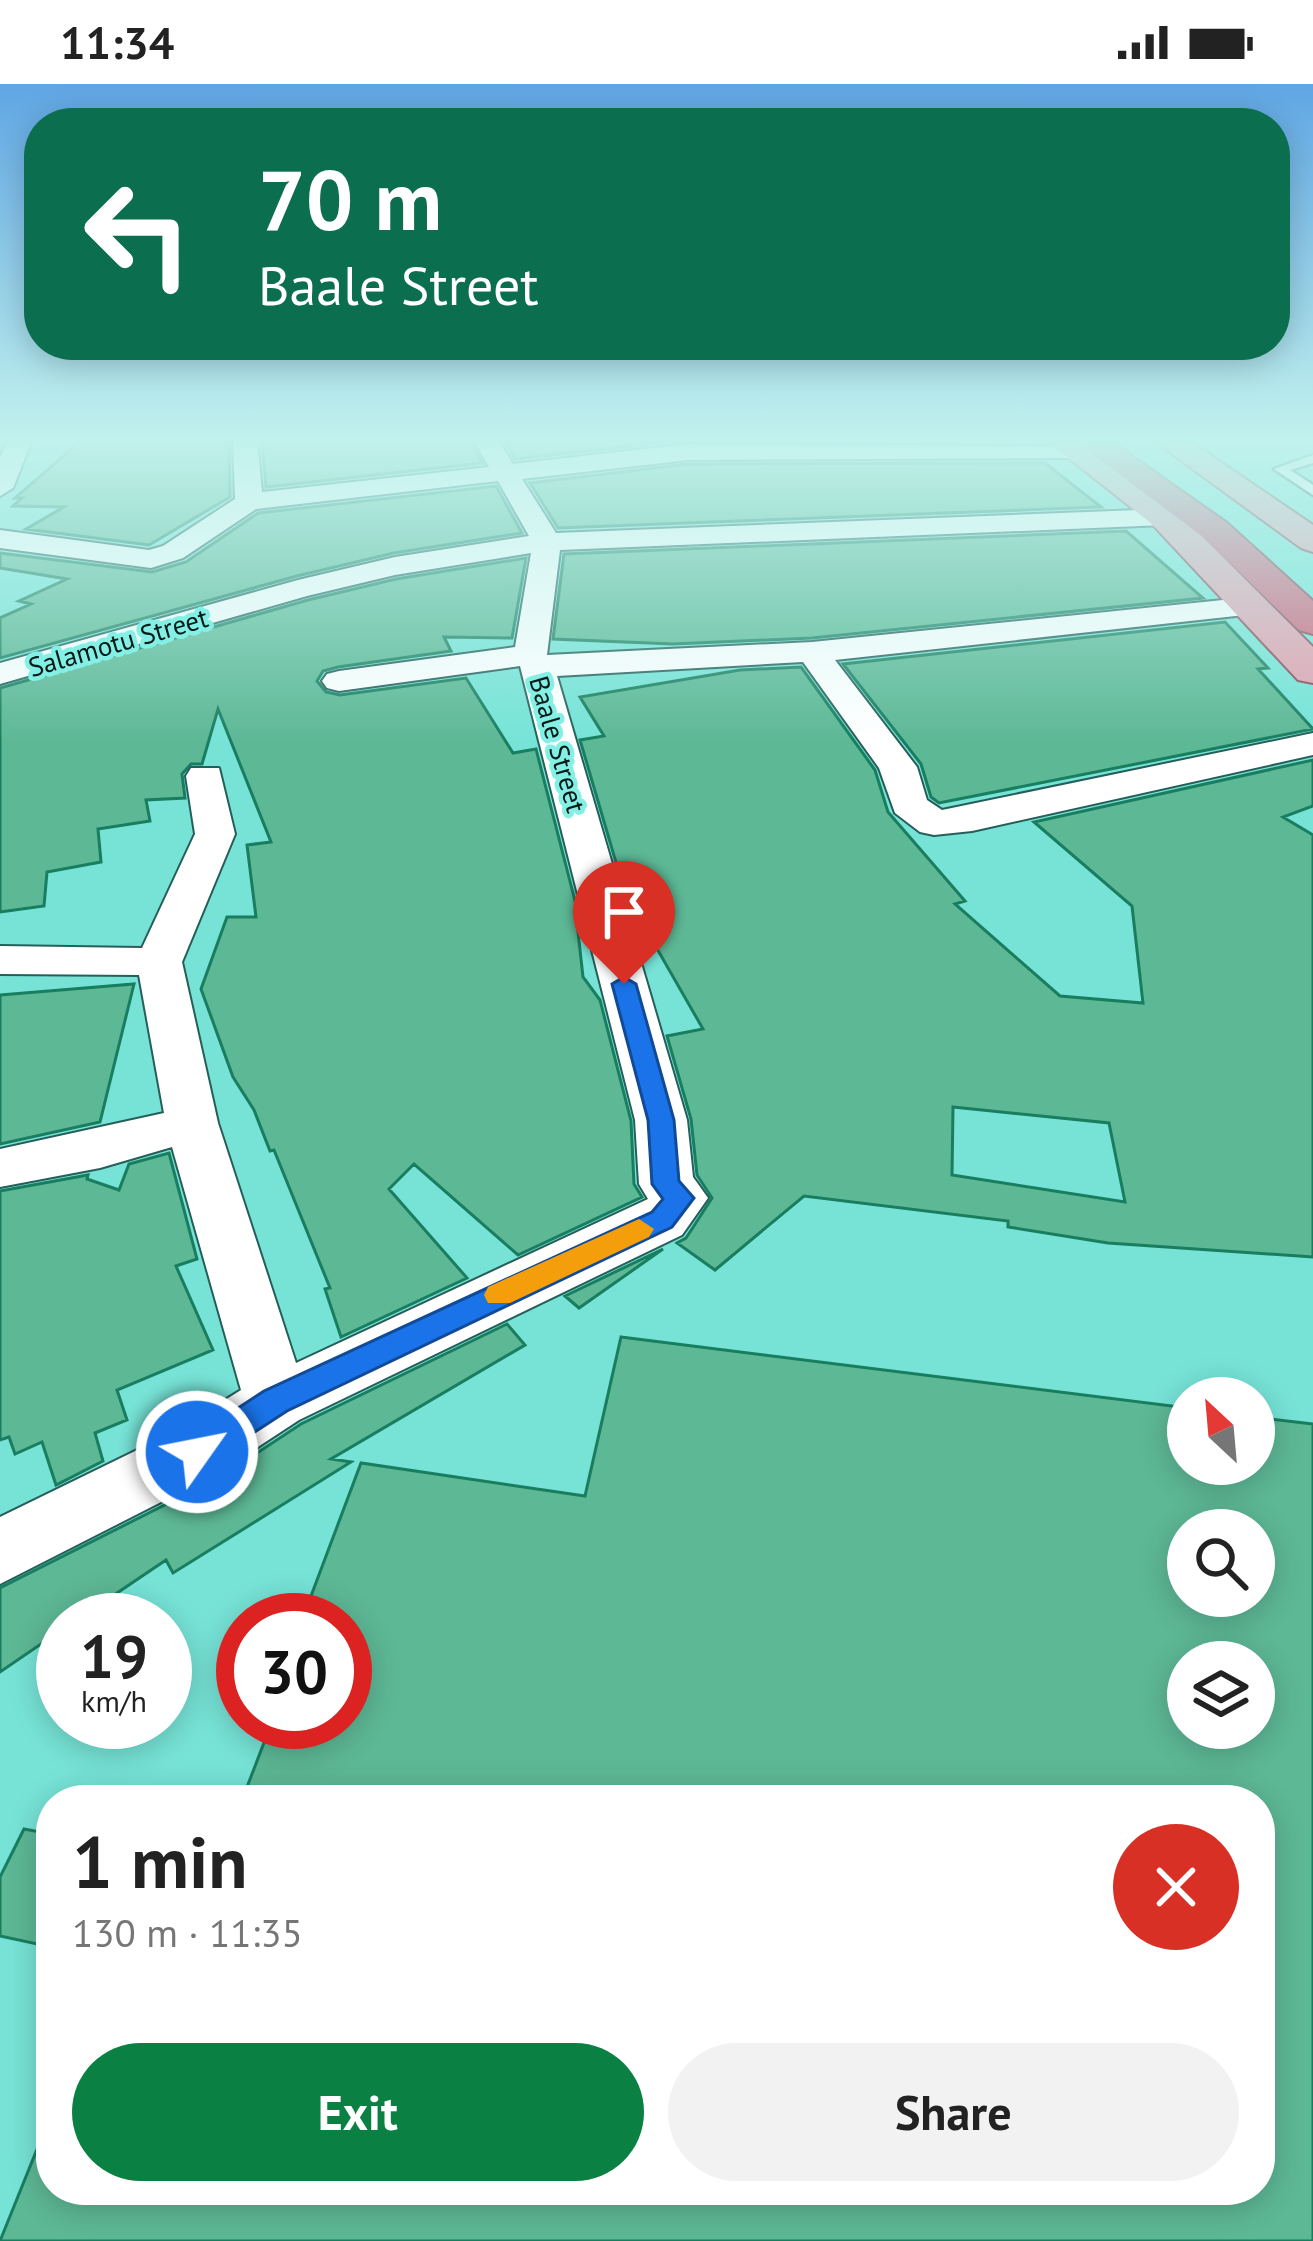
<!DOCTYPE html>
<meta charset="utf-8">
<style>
body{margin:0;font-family:"PT Sans",sans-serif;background:#f2f2f2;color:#222;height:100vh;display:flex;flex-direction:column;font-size:45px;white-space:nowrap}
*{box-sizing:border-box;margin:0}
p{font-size:39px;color:#767676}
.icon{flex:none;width:66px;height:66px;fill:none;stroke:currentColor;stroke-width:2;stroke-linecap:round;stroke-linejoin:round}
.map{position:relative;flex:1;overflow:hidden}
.details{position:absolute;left:36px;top:1701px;width:1239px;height:420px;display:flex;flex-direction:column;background:#fff;border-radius:48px;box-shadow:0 6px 30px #0003}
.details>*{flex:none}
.guide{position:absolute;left:24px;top:24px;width:1266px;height:252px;border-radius:48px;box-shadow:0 6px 30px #0003;background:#0b6e4f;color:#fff;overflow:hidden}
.needle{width:78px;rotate:334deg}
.controls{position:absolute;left:1167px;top:1293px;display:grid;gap:24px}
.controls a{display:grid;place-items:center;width:108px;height:108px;border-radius:50%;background:#fff;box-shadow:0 6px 30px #0003;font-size:60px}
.speed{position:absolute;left:36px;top:1509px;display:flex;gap:24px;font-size:60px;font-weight:700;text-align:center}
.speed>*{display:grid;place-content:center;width:156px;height:156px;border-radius:50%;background:#fff;box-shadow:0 6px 30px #0003;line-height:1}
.speed small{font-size:30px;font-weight:400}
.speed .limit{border:18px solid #d22;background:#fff;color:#111}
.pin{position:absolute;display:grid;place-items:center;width:102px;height:102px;color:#fff;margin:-123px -51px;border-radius:50% 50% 50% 0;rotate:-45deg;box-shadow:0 0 12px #0007}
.pin .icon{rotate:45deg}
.me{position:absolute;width:132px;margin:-66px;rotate:57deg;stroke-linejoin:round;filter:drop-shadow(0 0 9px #0008)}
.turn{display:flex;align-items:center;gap:42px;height:252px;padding:0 36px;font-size:54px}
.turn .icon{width:156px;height:156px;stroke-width:2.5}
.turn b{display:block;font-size:84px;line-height:102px}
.round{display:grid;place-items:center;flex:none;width:126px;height:126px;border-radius:63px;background:#f2f2f2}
.head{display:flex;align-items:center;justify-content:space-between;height:204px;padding:0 36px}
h1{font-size:72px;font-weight:700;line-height:90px}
.primary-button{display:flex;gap:24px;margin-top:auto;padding:24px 36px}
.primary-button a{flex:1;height:138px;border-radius:72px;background:#0b8043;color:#fff;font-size:48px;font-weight:700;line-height:138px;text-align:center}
.primary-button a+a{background:#f2f2f2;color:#222}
.status{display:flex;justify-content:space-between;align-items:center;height:84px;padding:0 60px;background:#fff;direction:ltr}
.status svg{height:33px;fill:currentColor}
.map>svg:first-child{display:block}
.building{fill:#5db896;stroke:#197e5f;stroke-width:3;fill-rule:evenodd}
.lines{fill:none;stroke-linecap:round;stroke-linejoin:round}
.service-casing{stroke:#255f5a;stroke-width:5}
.minor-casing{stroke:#255f5a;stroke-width:4}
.primary-casing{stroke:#884a5a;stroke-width:4}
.motorway-casing{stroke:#884a5a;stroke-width:4}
.service{fill:#fff;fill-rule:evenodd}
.minor{fill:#fff;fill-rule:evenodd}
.primary{fill:#e3a2b2;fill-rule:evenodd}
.motorway{fill:#d0647e;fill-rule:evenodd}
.route{fill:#1a73e8;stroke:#114b97;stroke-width:3}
.slow{fill:#f59e0b}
.labels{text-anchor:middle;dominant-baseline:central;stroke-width:9;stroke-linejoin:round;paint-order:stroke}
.far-street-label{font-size:27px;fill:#031a17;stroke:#84f0e5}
</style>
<div class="status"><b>11:34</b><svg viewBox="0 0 49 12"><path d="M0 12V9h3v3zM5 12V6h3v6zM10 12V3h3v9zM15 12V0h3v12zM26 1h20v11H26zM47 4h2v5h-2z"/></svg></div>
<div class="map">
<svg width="1313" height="2157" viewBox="0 0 1313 2157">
<rect width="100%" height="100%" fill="#77e3d7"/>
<path class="building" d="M82 356H229L230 413 149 461 26 445 64 423 13 422 22 414H15Z
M262 356H470L482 379 266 403Z
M534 356H684L515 375 505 358Z
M1045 379 1101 423 558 444 530 399 688 380Z
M496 402 522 449 394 469 297 492 0 574V534L31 520 19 517 67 495 0 484V469L152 488 186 478 258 429Z
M1126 447 1203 514 812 554 673 560 553 555 564 470Z
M526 474 512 554 444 553 451 567 338 583 323 587 317 597 326 608 340 611 466 594 513 669 536 665 583 848H578L583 893 600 916 631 1037 634 1100 642 1113 518 1171 414 1080 389 1105 467 1194 341 1253 325 1205 330 1204 274 1066 270 1067 254 1026 233 993 201 905 227 833H256L247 761 271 758 218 625 202 680H191L182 690 185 714 146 716 150 737 98 745 101 778 47 788 44 822 0 828V604L308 516 396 495Z
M1225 538 1268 584 1258 585 1313 645 939 719 931 713 921 680 843 580Z
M801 583 875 686 888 728 965 817 955 820 1060 912 1143 919 1132 822 1034 738 1313 676V722L1283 733 1313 751V1173L1108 1159 1008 1143V1137L804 1112 715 1186 677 1159 686 1154 712 1114 697 1091 691 1035 667 952 703 945 644 842 635 843 580 656 604 652 580 613 740 586ZM953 1023 1109 1039 1125 1118 952 1091Z
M134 900 100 1038 0 1060V911Z
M169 1069 197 1175 176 1182 213 1266 117 1306 127 1336 95 1349 103 1377 56 1401 42 1358 15 1370 9 1353 0 1356V1107L88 1091 87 1095 119 1106 129 1080Z
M663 1165 579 1224 565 1212Z
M507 1240 525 1261 331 1375 351 1378 173 1489 166 1476 77 1536H63V1545L0 1588V1504L222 1392 301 1340Z
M621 1253 1188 1324V1380H1254V1333L1313 1340V2157H0L50 2033 51 2106H1260V1716H242L272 1638H345V1536H302L361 1379 585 1412ZM1188 1446H1254V1512H1188ZM1188 1578H1254V1644H1188Z
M24 1745 51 1750V1863L0 1852V1793Z"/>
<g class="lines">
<defs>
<path id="service" d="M1313 371V379L1290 386 1313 401V411L1274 385Z"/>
<path id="minor" d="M8 356H32L13 404 0 412V374Z
M233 356H257L262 408 489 383 474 356H498L513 380 688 360 1086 362 1089 367 1086 372 1077 374 688 376 522 395 556 449 1164 425 1178 433 1164 441 560 466 547 571 812 558 1252 513 1268 522 1263 529 835 576 917 683 927 716 942 726 1313 649V671L972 747 934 751 920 748 895 729 879 684 803 578 557 592 687 1036 693 1093 708 1114 682 1151 299 1336 220 1388 0 1500V1433L174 1348 241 1306 172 1063 100 1084 0 1103V1065L164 1029 139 891 0 890V862L142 864 195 750 186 692 191 684H219L235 750 182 878 218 1039 296 1279 648 1115 639 1100 635 1036 520 582 339 607 327 604 322 597 327 590 339 587 515 563 531 469 395 491 307 512 0 600V579L298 496 395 473 529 452 498 397 256 425 183 474 151 484 0 464V446L149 466 163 462 235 415Z"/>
<path id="primary" d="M1046 356H1080L1176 426 1313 563V599L1298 596 1152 440Z
M1153 356H1188L1313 441V468L1301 464Z"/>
<path id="motorway" d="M1074 356H1109L1227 439 1313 517V550L1299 546 1203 453Z"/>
</defs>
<use href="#service" class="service-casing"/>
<use href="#minor" class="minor-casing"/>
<use href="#primary" class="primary-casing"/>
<use href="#motorway" class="motorway-casing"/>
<use href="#service" class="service"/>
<use href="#minor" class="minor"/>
<use href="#primary" class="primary"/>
<use href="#motorway" class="motorway"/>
</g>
<linearGradient id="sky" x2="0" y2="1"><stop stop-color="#5fa6e4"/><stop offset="0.54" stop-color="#c2f2ed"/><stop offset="1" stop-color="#c2f2ed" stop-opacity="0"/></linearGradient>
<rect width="1313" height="658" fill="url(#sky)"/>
<path class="route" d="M624 893 636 900 674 1036 679 1097 694 1114 672 1143 287 1327 209 1378 197 1382 186 1378 181 1368 186 1358 264 1307 652 1128 663 1115 652 1100 648 1036 612 900Z"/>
<path class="slow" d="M639 1135 654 1145 649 1153 510 1219H488L484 1211 488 1203Z"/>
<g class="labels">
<g class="far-street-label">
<text transform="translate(118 558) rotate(-16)">Salamotu Street</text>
<text transform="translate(558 660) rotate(74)">Baale Street</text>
</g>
</g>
</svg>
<div class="controls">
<a><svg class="needle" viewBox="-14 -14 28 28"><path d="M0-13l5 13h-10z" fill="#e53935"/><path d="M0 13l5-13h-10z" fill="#767676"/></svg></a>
<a><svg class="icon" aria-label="search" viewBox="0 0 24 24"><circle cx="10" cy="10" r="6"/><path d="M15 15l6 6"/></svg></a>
<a><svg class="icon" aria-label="layers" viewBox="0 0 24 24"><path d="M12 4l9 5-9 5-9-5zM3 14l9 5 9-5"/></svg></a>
</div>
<div class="speed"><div>19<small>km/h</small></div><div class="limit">30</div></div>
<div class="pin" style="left:624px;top:900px;background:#d93025"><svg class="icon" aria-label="arrive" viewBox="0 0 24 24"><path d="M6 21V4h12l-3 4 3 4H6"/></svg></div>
<svg class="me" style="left:197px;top:1368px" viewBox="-20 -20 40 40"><circle r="17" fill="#1a73e8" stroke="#fff" stroke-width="3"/><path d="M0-11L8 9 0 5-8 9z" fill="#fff"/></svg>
<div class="guide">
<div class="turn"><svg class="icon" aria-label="left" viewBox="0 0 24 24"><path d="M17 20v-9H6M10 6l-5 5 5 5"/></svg><div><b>70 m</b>Baale Street</div></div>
</div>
<section class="details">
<div class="head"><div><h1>1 min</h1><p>130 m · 11:35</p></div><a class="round" style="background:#d93025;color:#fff"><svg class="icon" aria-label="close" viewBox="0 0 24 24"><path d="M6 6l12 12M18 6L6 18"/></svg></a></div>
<div class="primary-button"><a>Exit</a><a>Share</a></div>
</section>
</div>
